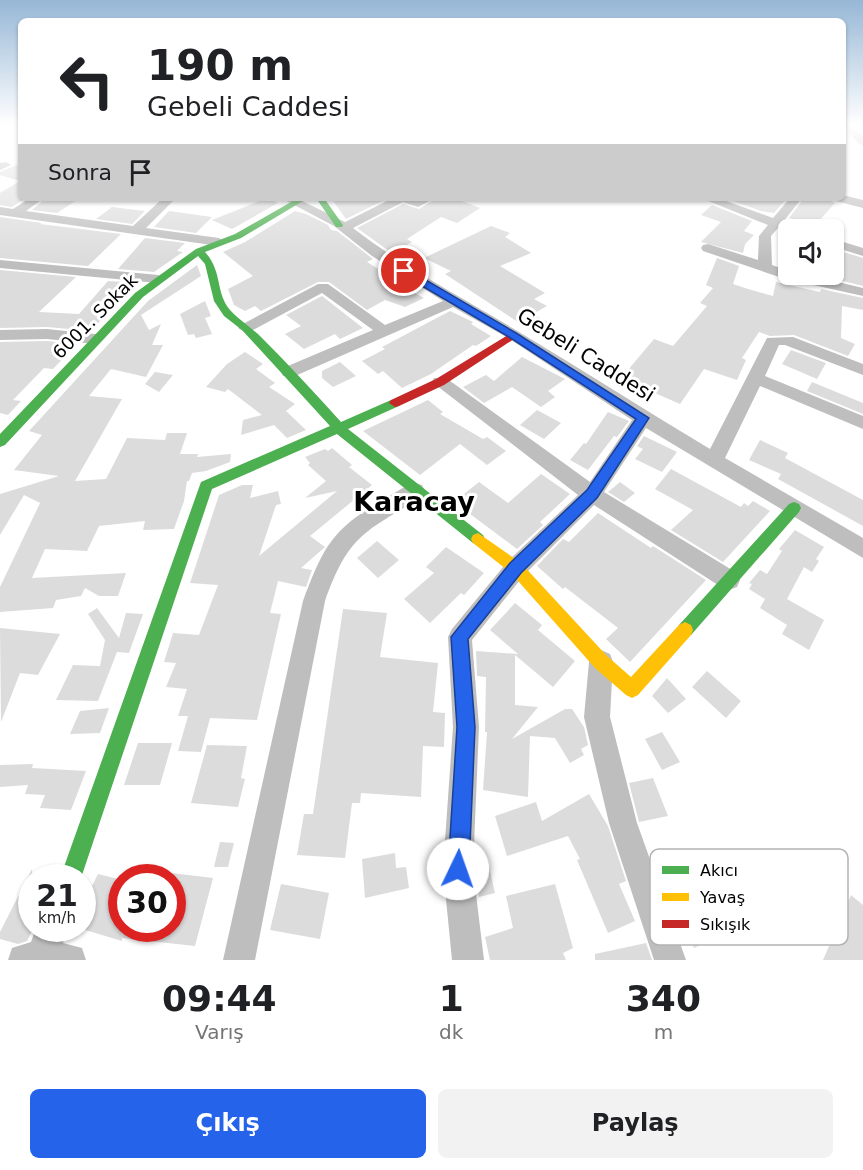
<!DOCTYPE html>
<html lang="tr">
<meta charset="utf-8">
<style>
body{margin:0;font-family:"DejaVu Sans",sans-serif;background:#f2f2f2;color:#202124;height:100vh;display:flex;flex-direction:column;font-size:22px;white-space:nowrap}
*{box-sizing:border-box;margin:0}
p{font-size:20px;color:#757577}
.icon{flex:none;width:33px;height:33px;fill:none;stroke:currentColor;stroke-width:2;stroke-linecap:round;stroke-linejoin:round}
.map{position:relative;height:960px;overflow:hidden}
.drawer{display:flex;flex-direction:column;background:#fff;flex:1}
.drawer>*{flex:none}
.guide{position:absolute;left:18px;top:18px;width:828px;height:183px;border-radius:9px;box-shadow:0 2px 4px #0004;background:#fff;color:#202124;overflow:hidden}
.controls{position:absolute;left:778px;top:219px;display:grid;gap:12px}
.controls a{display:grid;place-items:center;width:66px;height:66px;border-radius:9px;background:#fff;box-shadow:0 2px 4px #0004;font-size:30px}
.speed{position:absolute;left:18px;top:864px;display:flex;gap:12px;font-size:30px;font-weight:700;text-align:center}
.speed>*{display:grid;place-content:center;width:78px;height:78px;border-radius:50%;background:#fff;box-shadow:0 2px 4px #0004;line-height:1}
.speed small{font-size:15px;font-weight:400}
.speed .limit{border:9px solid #d22;background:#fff;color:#111}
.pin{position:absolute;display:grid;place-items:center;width:51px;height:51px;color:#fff;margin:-26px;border:3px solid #fff;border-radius:50%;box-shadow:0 2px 6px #0007}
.me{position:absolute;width:66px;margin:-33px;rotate:3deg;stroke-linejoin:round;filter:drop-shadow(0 0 4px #0008)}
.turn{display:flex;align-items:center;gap:21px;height:126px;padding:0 30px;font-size:27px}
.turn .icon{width:78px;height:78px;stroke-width:2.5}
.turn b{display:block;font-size:42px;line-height:51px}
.then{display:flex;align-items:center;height:57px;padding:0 30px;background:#0003;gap:12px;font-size:22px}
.eta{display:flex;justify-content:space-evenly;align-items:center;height:102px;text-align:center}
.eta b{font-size:36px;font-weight:700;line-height:42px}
.cta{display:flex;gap:12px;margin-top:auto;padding:12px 30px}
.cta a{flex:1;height:69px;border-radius:9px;background:#2563eb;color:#fff;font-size:24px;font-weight:700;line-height:69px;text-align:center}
.cta a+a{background:#f2f2f2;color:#202124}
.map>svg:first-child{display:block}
.building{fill:#dcdcdc}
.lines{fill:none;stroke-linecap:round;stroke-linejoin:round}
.street{fill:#bebebe;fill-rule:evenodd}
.fast{fill:#4caf50;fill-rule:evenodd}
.slow{fill:#ffc107;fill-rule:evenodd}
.jam{fill:#c62828;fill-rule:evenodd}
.route{fill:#2563eb;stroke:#184099;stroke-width:1.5}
.labels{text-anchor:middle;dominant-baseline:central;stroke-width:6;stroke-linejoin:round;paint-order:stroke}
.far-street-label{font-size:18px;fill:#000;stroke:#fff}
.street-label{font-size:21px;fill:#000;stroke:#fff}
.district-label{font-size:27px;font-weight:bold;fill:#000;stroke:#fff}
.key{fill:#fff;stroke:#b2b2b2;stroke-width:1.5}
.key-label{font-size:16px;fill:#000}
</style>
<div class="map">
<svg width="863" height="960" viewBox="0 0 863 960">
<rect width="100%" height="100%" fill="#fff"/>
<path class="building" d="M21 163V198H26L12 207 0 205V193L20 181 0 175V172Z
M46 198H80L57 213 32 210Z
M267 198 278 203 232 229 212 220Z
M331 198H388L346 219Z
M437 198H454L480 208 457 223 441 217 407 239 412 242 398 250 395 248 389 251 357 228 403 204 419 209Z
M725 198H787L774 213 761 211Z
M804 198H825L835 203 818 222 808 223 789 218Z
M712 205 752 221 744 231 754 235 745 244 743 253 701 242 721 222 701 215Z
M112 207 145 211 132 224 96 219Z
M169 211 212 217 196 233 154 227Z
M295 211 306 214 328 225 331 230 337 231 373 259 367 262 390 276 387 278 424 298 405 307 385 300 367 310 329 282H318L261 311 255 306 245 311 234 305 228 289 253 276 223 252 245 242Z
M0 217 42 223 40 224 121 234 88 266 0 258Z
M491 226 510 233 505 237 531 253 500 266 545 293 534 299 547 306 533 314 548 322 533 332 445 274 451 271 424 258Z
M145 238 185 243 177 251 183 252 154 272 118 269Z
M834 249 863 258V286L827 277 834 276Z
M717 258 739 266 733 284 748 289 773 296 776 282 820 292 821 289 863 298V310L842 306 841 338 855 344 848 356 794 335 770 336 759 332 742 358 746 360 737 380 704 369 680 404 639 386 637 387 619 376 628 370 654 339 673 346 707 306 700 303 713 288 706 285Z
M197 265 201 276 141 315 149 330 161 324 152 345H163L146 377 111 369 89 396 122 399 75 481 106 479 127 438 165 440 167 433H187L180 454H198L197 457 231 454 230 462 206 471 192 473 189 481H187L184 501 174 529 143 530 145 521 99 526 87 551 45 549 32 578 126 573 118 596H99L85 588 81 596 56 600 53 608 0 612V587L40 503 24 495 0 535V494L59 476 14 470 42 435 29 431 148 301Z
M0 270 76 277 39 312 79 314 108 281 139 283 90 331 47 327 0 328Z
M322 296 363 328 340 339 335 334 304 349 285 334 301 326 286 315Z
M205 301 211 316 205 318 212 334 196 338 194 334 188 335 180 314Z
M450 311 473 322 471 324 491 336 476 346 473 345 431 374 402 388 383 371 378 374 362 361 385 349 382 347Z
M47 341 77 344 53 369 44 368 13 400 21 401 8 415 0 413V342Z
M791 350 826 363 817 379 782 364Z
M245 352 263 364 256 369 275 383 269 387 295 404 286 411 306 430 287 438 274 425 241 435 243 420 262 415 228 389 225 392 206 387 227 364Z
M522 357 565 379 548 391 555 397 541 407 512 387 484 403 463 387 486 375 494 381Z
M340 362 356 376 333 387 322 378V371Z
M155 372 173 375 159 392 145 384Z
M812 382 863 403V414L807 391Z
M428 400 443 412 440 414 483 439 487 437 506 451 487 465 460 444 420 475 363 431Z
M537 410 561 423 544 439 520 425Z
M608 412 629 421 617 437 614 436 588 470 570 460 584 443 586 444Z
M644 436 677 452 662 472 635 459 643 449 637 446Z
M760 440 788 453 785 458 863 500V526L778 479 781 474 749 460Z
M332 448 352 465 349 467 372 485 310 536 325 547 301 568 312 570 306 587 278 581 270 613 281 614 257 720 210 718 201 752 178 751 188 716H178L187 689 166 687 176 663 164 662 173 633 199 635 218 585 190 583 219 495 242 485H253L250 498 278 491 281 504 276 505 259 556 337 491 305 498 326 481 308 465 310 463 305 457 325 449 328 451Z
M671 469 741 507 744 503 748 506 753 501 770 511 723 562 671 530 693 510 655 489Z
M541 474 570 494 540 522 543 525 517 549 454 502 479 482 508 503Z
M620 482 635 493 624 502 608 492Z
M598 513 651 548 653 546 706 580 630 662 606 639 618 628 565 587 563 589 537 566 563 539 569 542Z
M795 530 824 547 816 559 819 561 812 572 804 567 787 599 824 620 809 650 782 634 787 625 760 608 765 599 749 589 752 584 749 583 760 570 767 574 782 551 779 549Z
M377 541 399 560 378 578 357 558Z
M446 547 484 573 464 595 461 593 430 623 404 599 434 573 426 567Z
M515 603 542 625 538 630 575 661 553 687 515 655V705L538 707 512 739 565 709H572L584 727 588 745 581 749 584 755 570 763 555 738 530 736 528 797 483 790 487 732H485L486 677 477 676 476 651 518 654 490 630Z
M97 608 119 638 126 613 143 614 129 653 117 652 98 701 56 700 73 665 100 666 105 640 88 614Z
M343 609 387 613 380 657 438 663 433 712 445 713 444 747 423 746 421 797 361 793 360 803H352L345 858 297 855 304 814H313Z
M0 628 60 634 38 675 20 673 1 722Z
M707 671 741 701 726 718 692 687Z
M667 678 686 699 668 713 652 696Z
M109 708 100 733 70 734 80 711Z
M662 732 680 762 662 770 645 739Z
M138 743H172L160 785H124Z
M207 745 247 746 241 778 245 779 238 807 191 803Z
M33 764 32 768 86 771 71 810 40 808 45 795 25 794 28 785 0 787V765Z
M653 778 668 816 639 822 629 783Z
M589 794 608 826 626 881 619 884 635 921 608 933 577 860 580 859 568 836 507 856 495 816 536 802 542 821Z
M220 842 234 843 228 867H214Z
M395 853 396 868 406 867 409 888 365 898 362 859Z
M488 862 495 893 479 897 475 865Z
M32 869V931L27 941 18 944 0 939V932Z
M172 873 213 878 195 946 122 938 123 928H172Z
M98 874 122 880V941L82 929V906Z
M281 884 329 893 320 939 270 930Z
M555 884 573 948 563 953 566 960H490L485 937 513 928 506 896Z
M718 885 740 927 694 948 674 904Z
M851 895 863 905V960H823Z
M646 943 652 960H595V954Z"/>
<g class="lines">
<path class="street" d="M843 126H852L863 136V145L859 144Z
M6 162 11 165 0 170V163Z
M843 195 863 200V208L836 201 834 198H843Z
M30 198H44L26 211 133 226 163 198H176L146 228 219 238 226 242 219 246 0 215V207L13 209Z
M281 198H296L345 222 393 198H435L418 207 403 202 353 228C405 268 463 298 519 332 583 370 646 411 710 449L767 338 793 337 863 364V375L785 345H779L765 376 863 416V429L760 386 725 458 863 538V558L646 428 604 492 737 573 740 580 737 587 729 590 721 587 594 505 524 575 472 640 479 727 473 869 484 960H452L443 869 453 727 448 637 452 629 508 561 578 495 432 382 434 378H446L590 482 632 420 508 338 453 307 295 376H283L281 372 283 368 373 330 322 293 251 331 246 333 238 328 241 325 318 284H328L385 325 443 301 372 256 334 226Z
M701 198H718L773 218 790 198H802L783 222 800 230H789V232L778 228 771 236 772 265 789 271V274H804L863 288V296L782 278 703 251 701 248 703 245 708 244 758 260 759 236 768 225Z
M834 239 863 248V256L834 247Z
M0 260 158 275 165 279 158 283 0 268Z
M47 329 95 334 103 339 95 344 47 339 0 340V330Z
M415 483 422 485 425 491 422 497C365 532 349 534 325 601L255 960H223L303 601C322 550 332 528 382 501 392 494 403 487 415 483Z
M601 650 610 654 613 662 610 717 637 823 686 960H654L609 823 584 717 589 662 592 654Z
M36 928H68L63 943 82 948 86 960H8L12 948 31 942Z"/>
<path class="fast" d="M298 198H308L241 238 205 252C223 272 215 292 230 310 239 320 252 328 261 337 289 365 315 393 341 422L391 400H399L401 403 399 406 348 429 483 535 485 539 483 543 478 545 473 543 337 434 212 489 81 878H60L201 482 330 426 242 330 224 316 214 301 205 264 198 256 143 297 5 445 0 447V434L135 293 196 249 235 234Z
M316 198H324L343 225 342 227H336Z
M794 502 799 504 801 508 799 512 691 635 685 638 679 635 677 630 679 625 789 504Z"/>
<path class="slow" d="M478 533 521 563 607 656 631 677 679 625 685 622 691 625 693 630 691 635 638 695 632 698 626 695 595 668 511 573 473 543 471 539 473 535Z"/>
<path class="jam" d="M513 332 517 333V337L444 385 399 406 395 407 389 403 391 400 436 379Z"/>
</g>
<linearGradient id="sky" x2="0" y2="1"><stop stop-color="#96b7d6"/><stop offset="0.48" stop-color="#fff"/><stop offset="1" stop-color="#fff" stop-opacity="0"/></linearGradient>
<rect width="863" height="260" fill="url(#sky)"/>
<path class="route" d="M400 269H407L516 333 649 418 597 498 521 573 468 639 475 727 469 869 466 877 458 880 451 877 448 869 457 727 451 637 510 563 587 490 636 419 509 337 400 273Z"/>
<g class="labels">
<g class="far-street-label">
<text transform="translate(95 316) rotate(-45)">6001. Sokak</text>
</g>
<g class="street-label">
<text transform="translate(586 355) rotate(32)">Gebeli Caddesi</text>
</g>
<g class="district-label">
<text x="414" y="501">Karacay</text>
</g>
</g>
<rect x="650" y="849" width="198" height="96" rx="9" class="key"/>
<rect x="662" y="866" width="27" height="8" fill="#4caf50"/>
<rect x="662" y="893" width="27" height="8" fill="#ffc107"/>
<rect x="662" y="920" width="27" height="8" fill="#c62828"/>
<g class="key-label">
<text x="700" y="876">Akıcı</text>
<text x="700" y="903">Yavaş</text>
<text x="700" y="930">Sıkışık</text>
</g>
</svg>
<div class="controls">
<a><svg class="icon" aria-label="sound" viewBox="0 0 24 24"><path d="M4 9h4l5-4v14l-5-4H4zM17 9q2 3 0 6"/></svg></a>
</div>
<div class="speed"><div>21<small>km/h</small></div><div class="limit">30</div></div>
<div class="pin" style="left:404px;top:271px;background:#d93025"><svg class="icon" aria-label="arrive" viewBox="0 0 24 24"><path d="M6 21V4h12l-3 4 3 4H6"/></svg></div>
<svg class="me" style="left:458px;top:869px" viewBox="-20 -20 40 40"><circle r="19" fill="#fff"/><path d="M0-13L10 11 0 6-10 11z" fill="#2563eb"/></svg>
<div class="guide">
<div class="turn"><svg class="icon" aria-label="left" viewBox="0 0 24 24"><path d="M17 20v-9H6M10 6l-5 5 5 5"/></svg><div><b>190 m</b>Gebeli Caddesi</div></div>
<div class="then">Sonra<svg class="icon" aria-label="arrive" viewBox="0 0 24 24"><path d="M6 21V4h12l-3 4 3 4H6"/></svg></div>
</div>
</div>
<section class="drawer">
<div class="eta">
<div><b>09:44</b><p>Varış</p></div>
<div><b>1</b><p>dk</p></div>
<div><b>340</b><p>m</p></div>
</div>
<div class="cta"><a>Çıkış</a><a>Paylaş</a></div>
</section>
